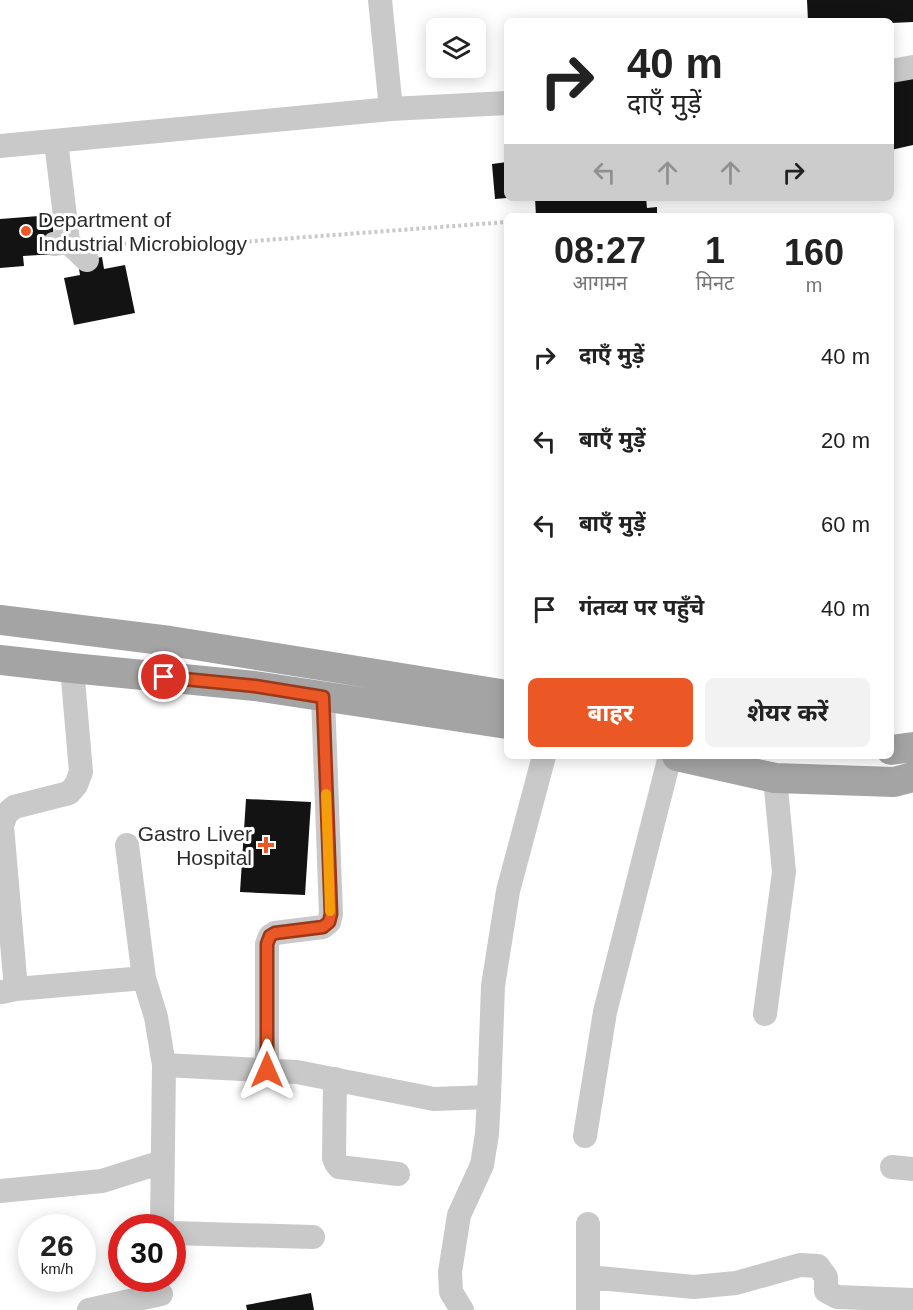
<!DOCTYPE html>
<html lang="hi">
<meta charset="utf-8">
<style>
body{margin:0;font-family:Helvetica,"Noto Sans Devanagari",sans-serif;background:#f2f2f2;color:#222;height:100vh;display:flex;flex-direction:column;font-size:22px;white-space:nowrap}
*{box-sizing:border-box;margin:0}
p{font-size:20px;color:#767676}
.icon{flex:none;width:33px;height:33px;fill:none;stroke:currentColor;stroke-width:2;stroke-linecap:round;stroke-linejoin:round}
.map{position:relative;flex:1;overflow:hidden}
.drawer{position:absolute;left:504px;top:213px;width:390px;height:546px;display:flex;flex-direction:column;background:#fff;border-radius:9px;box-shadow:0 3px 15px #0003}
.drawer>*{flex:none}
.top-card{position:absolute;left:504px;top:18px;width:390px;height:183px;border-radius:9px;box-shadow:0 3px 15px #0003;background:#fff;color:#222;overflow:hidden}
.fabs{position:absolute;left:426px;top:18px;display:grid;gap:12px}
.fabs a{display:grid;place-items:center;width:60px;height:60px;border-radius:9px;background:#fff;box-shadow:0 3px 15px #0003;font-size:30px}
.speed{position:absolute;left:18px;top:1214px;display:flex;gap:12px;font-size:30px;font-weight:700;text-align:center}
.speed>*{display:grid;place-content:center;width:78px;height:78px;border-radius:50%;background:#fff;box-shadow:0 3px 15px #0003;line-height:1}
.speed small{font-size:15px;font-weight:400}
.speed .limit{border:9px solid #d22;background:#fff;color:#111}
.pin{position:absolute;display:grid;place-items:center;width:51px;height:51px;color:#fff;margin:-26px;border:3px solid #fff;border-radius:50%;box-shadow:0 2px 6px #0007}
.me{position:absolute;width:66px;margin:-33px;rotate:0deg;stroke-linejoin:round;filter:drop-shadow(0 0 4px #0008)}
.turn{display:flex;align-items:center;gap:21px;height:126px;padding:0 24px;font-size:27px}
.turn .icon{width:78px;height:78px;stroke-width:2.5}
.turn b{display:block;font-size:42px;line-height:51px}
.lanes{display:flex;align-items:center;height:57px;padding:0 24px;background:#0003;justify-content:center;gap:30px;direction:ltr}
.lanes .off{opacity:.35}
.eta{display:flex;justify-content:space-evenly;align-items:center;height:102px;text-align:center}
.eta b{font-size:36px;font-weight:700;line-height:42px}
.action{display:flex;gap:12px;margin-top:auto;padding:12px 24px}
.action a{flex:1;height:69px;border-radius:9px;background:#eb5826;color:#fff;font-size:24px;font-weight:700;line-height:69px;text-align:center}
.action a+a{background:#f2f2f2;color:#222}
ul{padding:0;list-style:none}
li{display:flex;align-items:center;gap:18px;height:84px;padding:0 24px}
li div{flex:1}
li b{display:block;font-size:22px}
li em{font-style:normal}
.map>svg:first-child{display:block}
.building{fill:#131313}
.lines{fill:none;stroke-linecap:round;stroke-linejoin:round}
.path{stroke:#c9c9c9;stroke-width:4;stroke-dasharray:3 3;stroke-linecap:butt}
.minor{stroke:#c9c9c9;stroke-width:24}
.major{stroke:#a4a4a4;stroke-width:30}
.route-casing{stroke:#993919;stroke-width:15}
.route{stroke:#eb5826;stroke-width:10}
.slow{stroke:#f59e0b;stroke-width:10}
.poi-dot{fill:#eb5826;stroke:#fff;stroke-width:2}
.labels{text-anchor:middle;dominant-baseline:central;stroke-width:6;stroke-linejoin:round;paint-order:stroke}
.poi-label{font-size:21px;fill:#2c2c2c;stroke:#fff;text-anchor:start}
</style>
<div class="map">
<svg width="913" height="1310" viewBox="0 0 913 1310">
<rect width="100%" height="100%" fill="#fff"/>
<path class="building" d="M807 0H913V22L891 23V21H808Z
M913 74V145L891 150V79Z
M507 162V198L495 199 492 164Z
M535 198H646L647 208 657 207V216H536Z
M52 215 55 254 23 256 24 266 0 268V219Z
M102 257 104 269 125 265 135 313 74 325 64 278 80 275 78 262Z
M246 799 311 802 305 895 240 892Z
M311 1293 314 1310H247L246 1305Z"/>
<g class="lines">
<path class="path" d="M105 243 187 246 507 222"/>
<path class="minor" d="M380 0 391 109
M891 71 913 67
M56 141 68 242
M0 146 391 109 507 103
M54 244 68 242 87 260
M127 845 144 978 156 1017 164 1065 162 1227
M16 989 2 826 6 814 14 807 69 793 76 785 81 772 72 668
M2 992 16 989 144 978
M765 1014 784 872 775 778
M164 1065 297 1072 434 1099 489 1097 493 986 508 891 544 756
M267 1070V944L270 936 275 933 323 927 329 922 331 914 323 697
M335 1079 334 1158 336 1163 339 1167 398 1174
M585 1136 605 1012 670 756
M892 1167 913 1169
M0 1191 102 1181 162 1162
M588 1224V1310
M172 1233 313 1237
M588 1277 694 1287 736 1283 800 1265 818 1266 826 1277V1291L837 1297 913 1300
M89 1310 161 1294
M462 1310 451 1292 450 1272 459 1215 482 1165 487 1134 489 1097"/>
<path class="major" d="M0 620 170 641 507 695
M0 660 72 668 255 686 507 724
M891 750 913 747
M677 756 775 778 894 782 913 777"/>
</g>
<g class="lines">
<defs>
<path id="route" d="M164 677 255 686 323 697 331 914 329 922 323 927 275 933 270 936 267 944V1070"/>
</defs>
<use href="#route" class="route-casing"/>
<use href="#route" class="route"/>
<path class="slow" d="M326 794 330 911"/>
</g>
<g class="poi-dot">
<circle cx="26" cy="231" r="6"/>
<path d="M263 836h6v6h6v6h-6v6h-6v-6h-6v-6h6z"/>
</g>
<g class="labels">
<g class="poi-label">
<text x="38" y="219">Department of<tspan x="38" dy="24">Industrial Microbiology</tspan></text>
<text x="252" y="833" text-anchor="end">Gastro Liver<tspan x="252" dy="24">Hospital</tspan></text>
</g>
</g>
</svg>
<div class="fabs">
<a><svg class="icon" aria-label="layers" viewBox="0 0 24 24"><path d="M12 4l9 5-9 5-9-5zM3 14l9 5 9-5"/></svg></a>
</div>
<div class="speed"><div>26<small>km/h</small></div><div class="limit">30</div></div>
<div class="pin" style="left:164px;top:677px;background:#d93025"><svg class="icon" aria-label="arrive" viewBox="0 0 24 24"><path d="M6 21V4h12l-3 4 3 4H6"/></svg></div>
<svg class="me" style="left:267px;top:1070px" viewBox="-20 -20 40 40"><path d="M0-17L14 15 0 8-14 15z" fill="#eb5826" stroke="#fff" stroke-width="4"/></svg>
<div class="top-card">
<div class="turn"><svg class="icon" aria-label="right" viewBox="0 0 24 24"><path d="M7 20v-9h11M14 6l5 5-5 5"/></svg><div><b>40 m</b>दाएँ मुड़ें</div></div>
<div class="lanes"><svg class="icon off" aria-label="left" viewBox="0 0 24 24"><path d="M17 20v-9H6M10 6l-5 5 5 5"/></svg><svg class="icon off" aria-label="ahead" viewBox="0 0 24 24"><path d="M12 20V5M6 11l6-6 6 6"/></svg><svg class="icon off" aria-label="ahead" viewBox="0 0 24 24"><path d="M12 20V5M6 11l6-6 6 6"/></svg><svg class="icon" aria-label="right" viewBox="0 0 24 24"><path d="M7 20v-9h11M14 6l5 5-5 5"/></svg></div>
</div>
<section class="drawer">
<div class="eta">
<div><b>08:27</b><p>आगमन</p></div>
<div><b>1</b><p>मिनट</p></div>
<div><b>160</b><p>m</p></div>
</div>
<ul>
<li><svg class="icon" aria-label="right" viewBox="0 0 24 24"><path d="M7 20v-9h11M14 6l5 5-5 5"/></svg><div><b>दाएँ मुड़ें</b></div><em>40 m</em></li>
<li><svg class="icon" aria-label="left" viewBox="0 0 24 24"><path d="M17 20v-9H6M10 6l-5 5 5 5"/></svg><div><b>बाएँ मुड़ें</b></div><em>20 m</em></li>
<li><svg class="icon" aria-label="left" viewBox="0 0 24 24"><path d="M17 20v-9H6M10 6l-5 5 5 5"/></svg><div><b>बाएँ मुड़ें</b></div><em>60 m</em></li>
<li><svg class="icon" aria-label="arrive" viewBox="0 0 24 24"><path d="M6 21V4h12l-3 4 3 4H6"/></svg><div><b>गंतव्य पर पहुँचे</b></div><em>40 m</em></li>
</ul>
<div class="action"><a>बाहर</a><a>शेयर करें</a></div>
</section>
</div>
